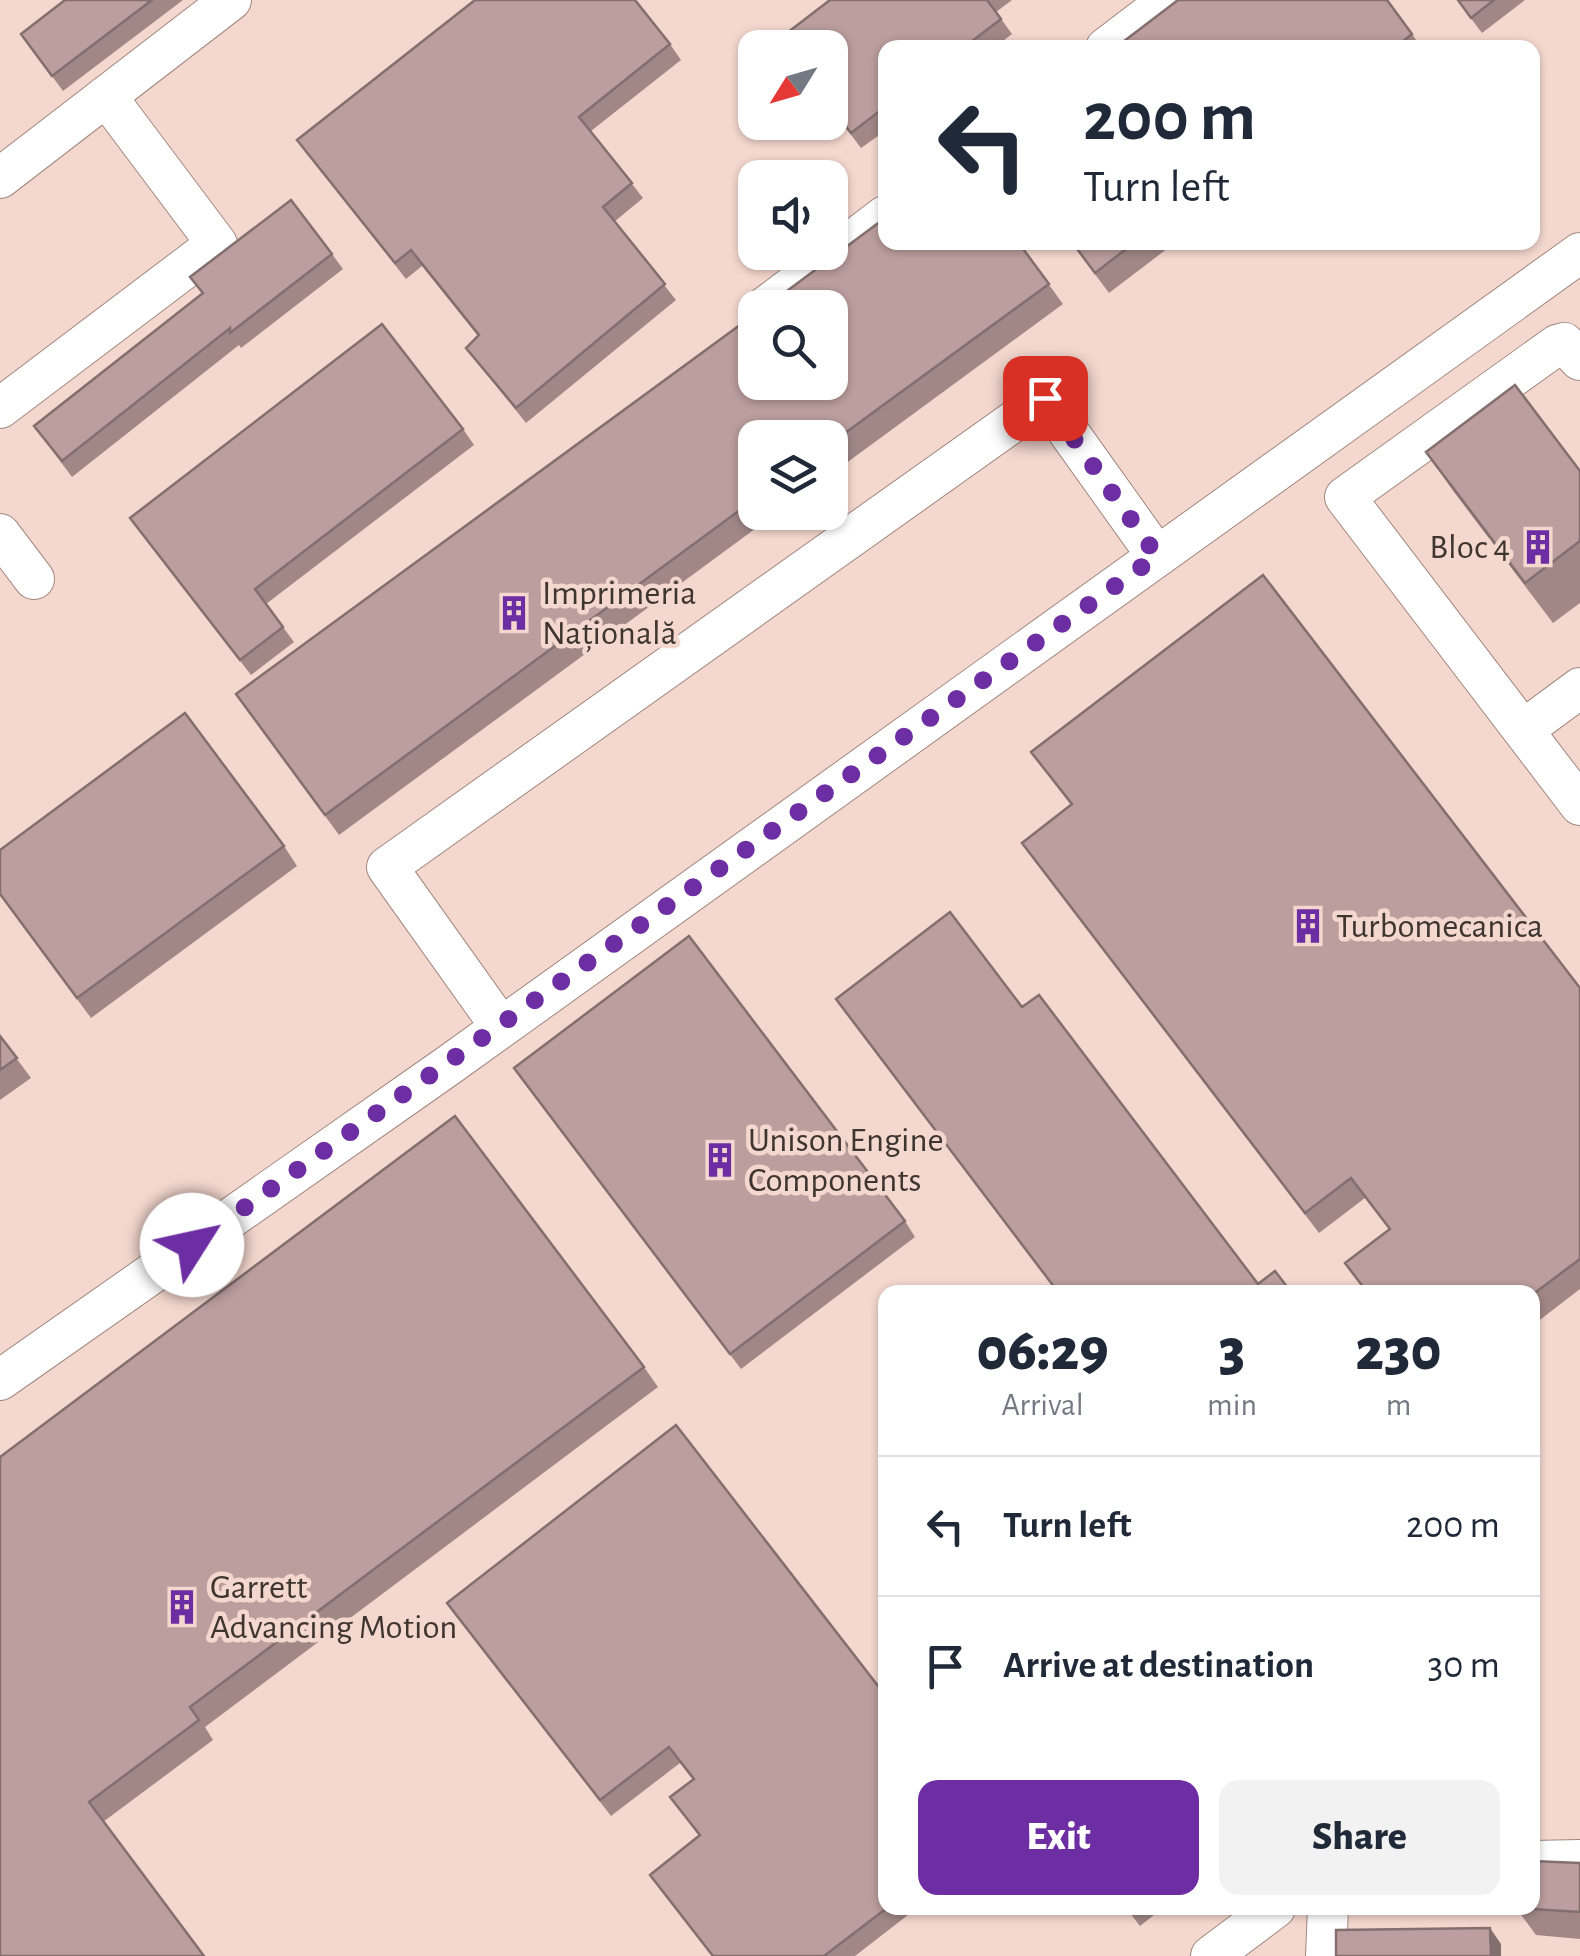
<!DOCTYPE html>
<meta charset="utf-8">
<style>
body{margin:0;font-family:"Alegreya Sans",sans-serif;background:#f2f2f3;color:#1f2937;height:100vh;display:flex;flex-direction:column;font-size:38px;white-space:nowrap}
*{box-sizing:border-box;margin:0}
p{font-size:32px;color:#747a83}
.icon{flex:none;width:55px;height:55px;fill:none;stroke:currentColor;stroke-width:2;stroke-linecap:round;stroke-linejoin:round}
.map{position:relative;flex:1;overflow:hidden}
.side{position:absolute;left:878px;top:1285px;width:662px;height:630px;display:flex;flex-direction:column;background:#fff;border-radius:20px;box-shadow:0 2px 8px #0004}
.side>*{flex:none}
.top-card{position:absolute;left:878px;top:40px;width:662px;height:210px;border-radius:20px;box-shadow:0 2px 8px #0004;background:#fff;color:#1f2937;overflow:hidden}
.needle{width:65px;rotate:233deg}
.buttons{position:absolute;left:738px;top:30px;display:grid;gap:20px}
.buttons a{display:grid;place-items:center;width:110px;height:110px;border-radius:20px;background:#fff;box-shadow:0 2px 8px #0004;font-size:50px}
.pin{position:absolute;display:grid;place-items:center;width:85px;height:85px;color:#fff;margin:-42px;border-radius:20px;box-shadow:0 5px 15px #0006}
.me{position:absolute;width:110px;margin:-55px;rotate:55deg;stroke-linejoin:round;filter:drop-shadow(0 0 8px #0008)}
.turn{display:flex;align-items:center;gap:35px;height:210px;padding:0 40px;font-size:45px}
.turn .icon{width:130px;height:130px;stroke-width:2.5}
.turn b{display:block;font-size:70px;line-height:85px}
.eta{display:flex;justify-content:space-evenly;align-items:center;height:170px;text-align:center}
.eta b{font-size:60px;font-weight:800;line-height:70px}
.primary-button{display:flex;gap:20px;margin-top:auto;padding:20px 40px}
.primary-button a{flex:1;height:115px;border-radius:20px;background:#6e2ea3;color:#fff;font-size:40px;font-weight:800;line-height:115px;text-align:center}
.primary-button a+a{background:#f2f2f3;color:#1f2937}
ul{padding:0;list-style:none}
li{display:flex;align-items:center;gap:30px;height:140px;padding:0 40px;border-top:2px solid #e0e1e3}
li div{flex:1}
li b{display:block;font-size:38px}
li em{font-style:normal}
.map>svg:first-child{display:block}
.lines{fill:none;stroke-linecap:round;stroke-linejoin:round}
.minor-casing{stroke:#a1887f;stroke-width:42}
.minor{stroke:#fff;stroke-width:40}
.wall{fill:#a18887}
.shaded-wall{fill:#836f6e}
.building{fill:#bb9e9d;stroke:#836f6e;stroke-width:2.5}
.route{stroke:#6e2ea3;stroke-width:18;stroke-dasharray:0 32.4}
.labels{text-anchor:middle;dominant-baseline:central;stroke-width:9;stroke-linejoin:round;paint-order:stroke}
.poi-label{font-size:35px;fill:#3e3430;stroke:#f4d8cf;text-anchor:start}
</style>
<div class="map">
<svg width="1580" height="1956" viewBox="0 0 1580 1956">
<rect width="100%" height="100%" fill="#f4d8cf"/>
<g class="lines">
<defs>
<path id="minor" d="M1106 48 1169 0
M0 178 231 0
M764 308 885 216
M1580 360 1564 343 1557 345 1345 497 1580 805
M0 408 217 244 106 96
M0 534 34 579
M1523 730 1580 688
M501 1027 387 867 1045 399 1157 556
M0 1380 449 1065 1580 253
M1532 1861 1580 1860
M1211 1956 1275 1908
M1326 1956 1328 1908"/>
</defs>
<use href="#minor" class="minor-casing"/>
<use href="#minor" class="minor"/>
</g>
<path class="wall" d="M65 0H183L63 91 21 34Z
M830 0H1012L996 12 1012 34 994 48H885V131L861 148 830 107Z
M1387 0 1422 48H1115Z
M1457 0H1525L1482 33Z
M670 44 681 60 591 131 643 198 614 222 676 300 526 423 466 348 478 336 422 266 406 279 297 140Z
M1018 242 1063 304 830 475V438H755V512H778L339 835 236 694Z
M1071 242H1176L1109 293Z
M332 254 343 269 241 348 239 345 72 477 34 426 202 294 190 277Z
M463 429 474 445 266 604 294 642 251 675 130 518Z
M1426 452 1580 471V603L1553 623 1454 492Z
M1031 752 1580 988V1289L1532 1326V1292H1366L1345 1263 1389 1229 1365 1198 1319 1233 1022 843 1071 805Z
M284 846 297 866 91 1018 0 895Z
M0 1036 31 1078 0 1100Z
M525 1084 905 1221 915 1237 741 1369Z
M644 1367 658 1387 205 1727 213 1740 103 1822 0 1956V1457Z
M676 1425 885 1908H917L855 1956H712L650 1875 699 1836 670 1797 693 1780 680 1763 611 1816 447 1603Z
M1580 1863V1939L1536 1935 1516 1908Z
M1126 1908H1163L1140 1926Z"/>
<path class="shaded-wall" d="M1490 1928 1501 1944V1956H1491Z"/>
<path class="building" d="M65 0H152L52 76 21 34Z
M475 0H635L670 44 579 117 632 183 603 207 665 284 516 408 466 348 479 335 411 250 395 263 297 140Z
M830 0H987L1001 19 963 48H885V107L851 133 830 106V48H785L779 39Z
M1178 0H1387L1412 34 1395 48H1115Z
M1458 0H1494L1471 18Z
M291 200 332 254 230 333V328L62 461 34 426 203 293 190 277Z
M885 218V242H1018L1049 284 830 444V438H755V499L325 815 236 694 755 314V382H830V308H764Z
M1072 242H1135L1095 273Z
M382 324 463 429 255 589 283 627 240 660 130 518Z
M1515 385 1580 471V541L1525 583 1426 452Z
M1263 575 1580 988V1259L1532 1295V1292H1367L1345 1263 1390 1229 1351 1178 1305 1213 1022 843 1072 804 1031 752Z
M185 713 284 846 77 998 0 894V850Z
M950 912 1022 1007 1039 995 1258 1284 1275 1271 1291 1292H1058L836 999Z
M689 936 905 1221 730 1354 514 1068Z
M0 1036 17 1058 0 1070Z
M455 1116 644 1367 190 1707 199 1720 89 1802 204 1956H0V1457Z
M676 1425 885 1695V1908H887L824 1956H713L650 1875 700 1835 670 1797 694 1779 669 1747 600 1800 447 1603Z
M1532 1861 1580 1863V1912L1516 1908H1532Z
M1490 1928 1491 1956H1336V1930Z"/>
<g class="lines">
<path class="route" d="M192 1245 1157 556 1045 398"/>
</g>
<defs>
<symbol id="building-bare" viewBox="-9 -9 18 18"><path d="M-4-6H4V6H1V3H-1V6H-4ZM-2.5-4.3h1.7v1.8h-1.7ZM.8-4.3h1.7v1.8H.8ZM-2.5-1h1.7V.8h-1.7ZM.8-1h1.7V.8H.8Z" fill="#6e2ea3" stroke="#f4d8cf" stroke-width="2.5" paint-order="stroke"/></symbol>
</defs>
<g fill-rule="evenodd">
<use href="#building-bare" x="1513" y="522" width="50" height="50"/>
<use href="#building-bare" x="489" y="588" width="50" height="50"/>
<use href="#building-bare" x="1283" y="901" width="50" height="50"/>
<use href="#building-bare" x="695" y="1135" width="50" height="50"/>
<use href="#building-bare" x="157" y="1582" width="50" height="50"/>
</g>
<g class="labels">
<g class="poi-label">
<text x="1510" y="547" text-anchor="end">Bloc 4</text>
<text x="542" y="593">Imprimeria<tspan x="542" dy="40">Națională</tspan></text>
<text x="1336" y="926">Turbomecanica</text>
<text x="748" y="1140">Unison Engine<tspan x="748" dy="40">Components</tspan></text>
<text x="210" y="1587">Garrett<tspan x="210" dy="40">Advancing Motion</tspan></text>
</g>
</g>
</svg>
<div class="buttons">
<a><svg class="needle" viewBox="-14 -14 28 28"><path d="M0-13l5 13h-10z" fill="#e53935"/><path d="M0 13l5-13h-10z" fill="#747a83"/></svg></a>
<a><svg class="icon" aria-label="sound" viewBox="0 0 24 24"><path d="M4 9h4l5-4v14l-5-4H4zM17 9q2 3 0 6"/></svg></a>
<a><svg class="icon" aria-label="search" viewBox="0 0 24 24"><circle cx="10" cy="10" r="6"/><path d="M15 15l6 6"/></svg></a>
<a><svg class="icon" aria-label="layers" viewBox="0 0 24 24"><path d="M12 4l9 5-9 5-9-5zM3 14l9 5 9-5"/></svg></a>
</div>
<div class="pin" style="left:1045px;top:398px;background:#d93025"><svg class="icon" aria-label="arrive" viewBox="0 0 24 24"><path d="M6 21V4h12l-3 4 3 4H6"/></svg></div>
<svg class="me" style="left:192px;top:1245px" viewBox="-20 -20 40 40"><circle r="19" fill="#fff"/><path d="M0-13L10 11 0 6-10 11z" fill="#6e2ea3"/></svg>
<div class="top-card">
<div class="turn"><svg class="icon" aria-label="left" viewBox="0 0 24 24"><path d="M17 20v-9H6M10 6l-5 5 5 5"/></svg><div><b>200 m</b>Turn left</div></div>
</div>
<section class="side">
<div class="eta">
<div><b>06:29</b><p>Arrival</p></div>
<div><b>3</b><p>min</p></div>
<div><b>230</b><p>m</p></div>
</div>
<ul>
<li><svg class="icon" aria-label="left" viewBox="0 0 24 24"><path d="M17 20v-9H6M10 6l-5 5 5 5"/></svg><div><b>Turn left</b></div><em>200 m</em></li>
<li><svg class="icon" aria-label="arrive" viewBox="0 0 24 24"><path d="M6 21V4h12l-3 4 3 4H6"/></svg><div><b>Arrive at destination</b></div><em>30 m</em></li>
</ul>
<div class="primary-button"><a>Exit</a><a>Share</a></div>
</section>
</div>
